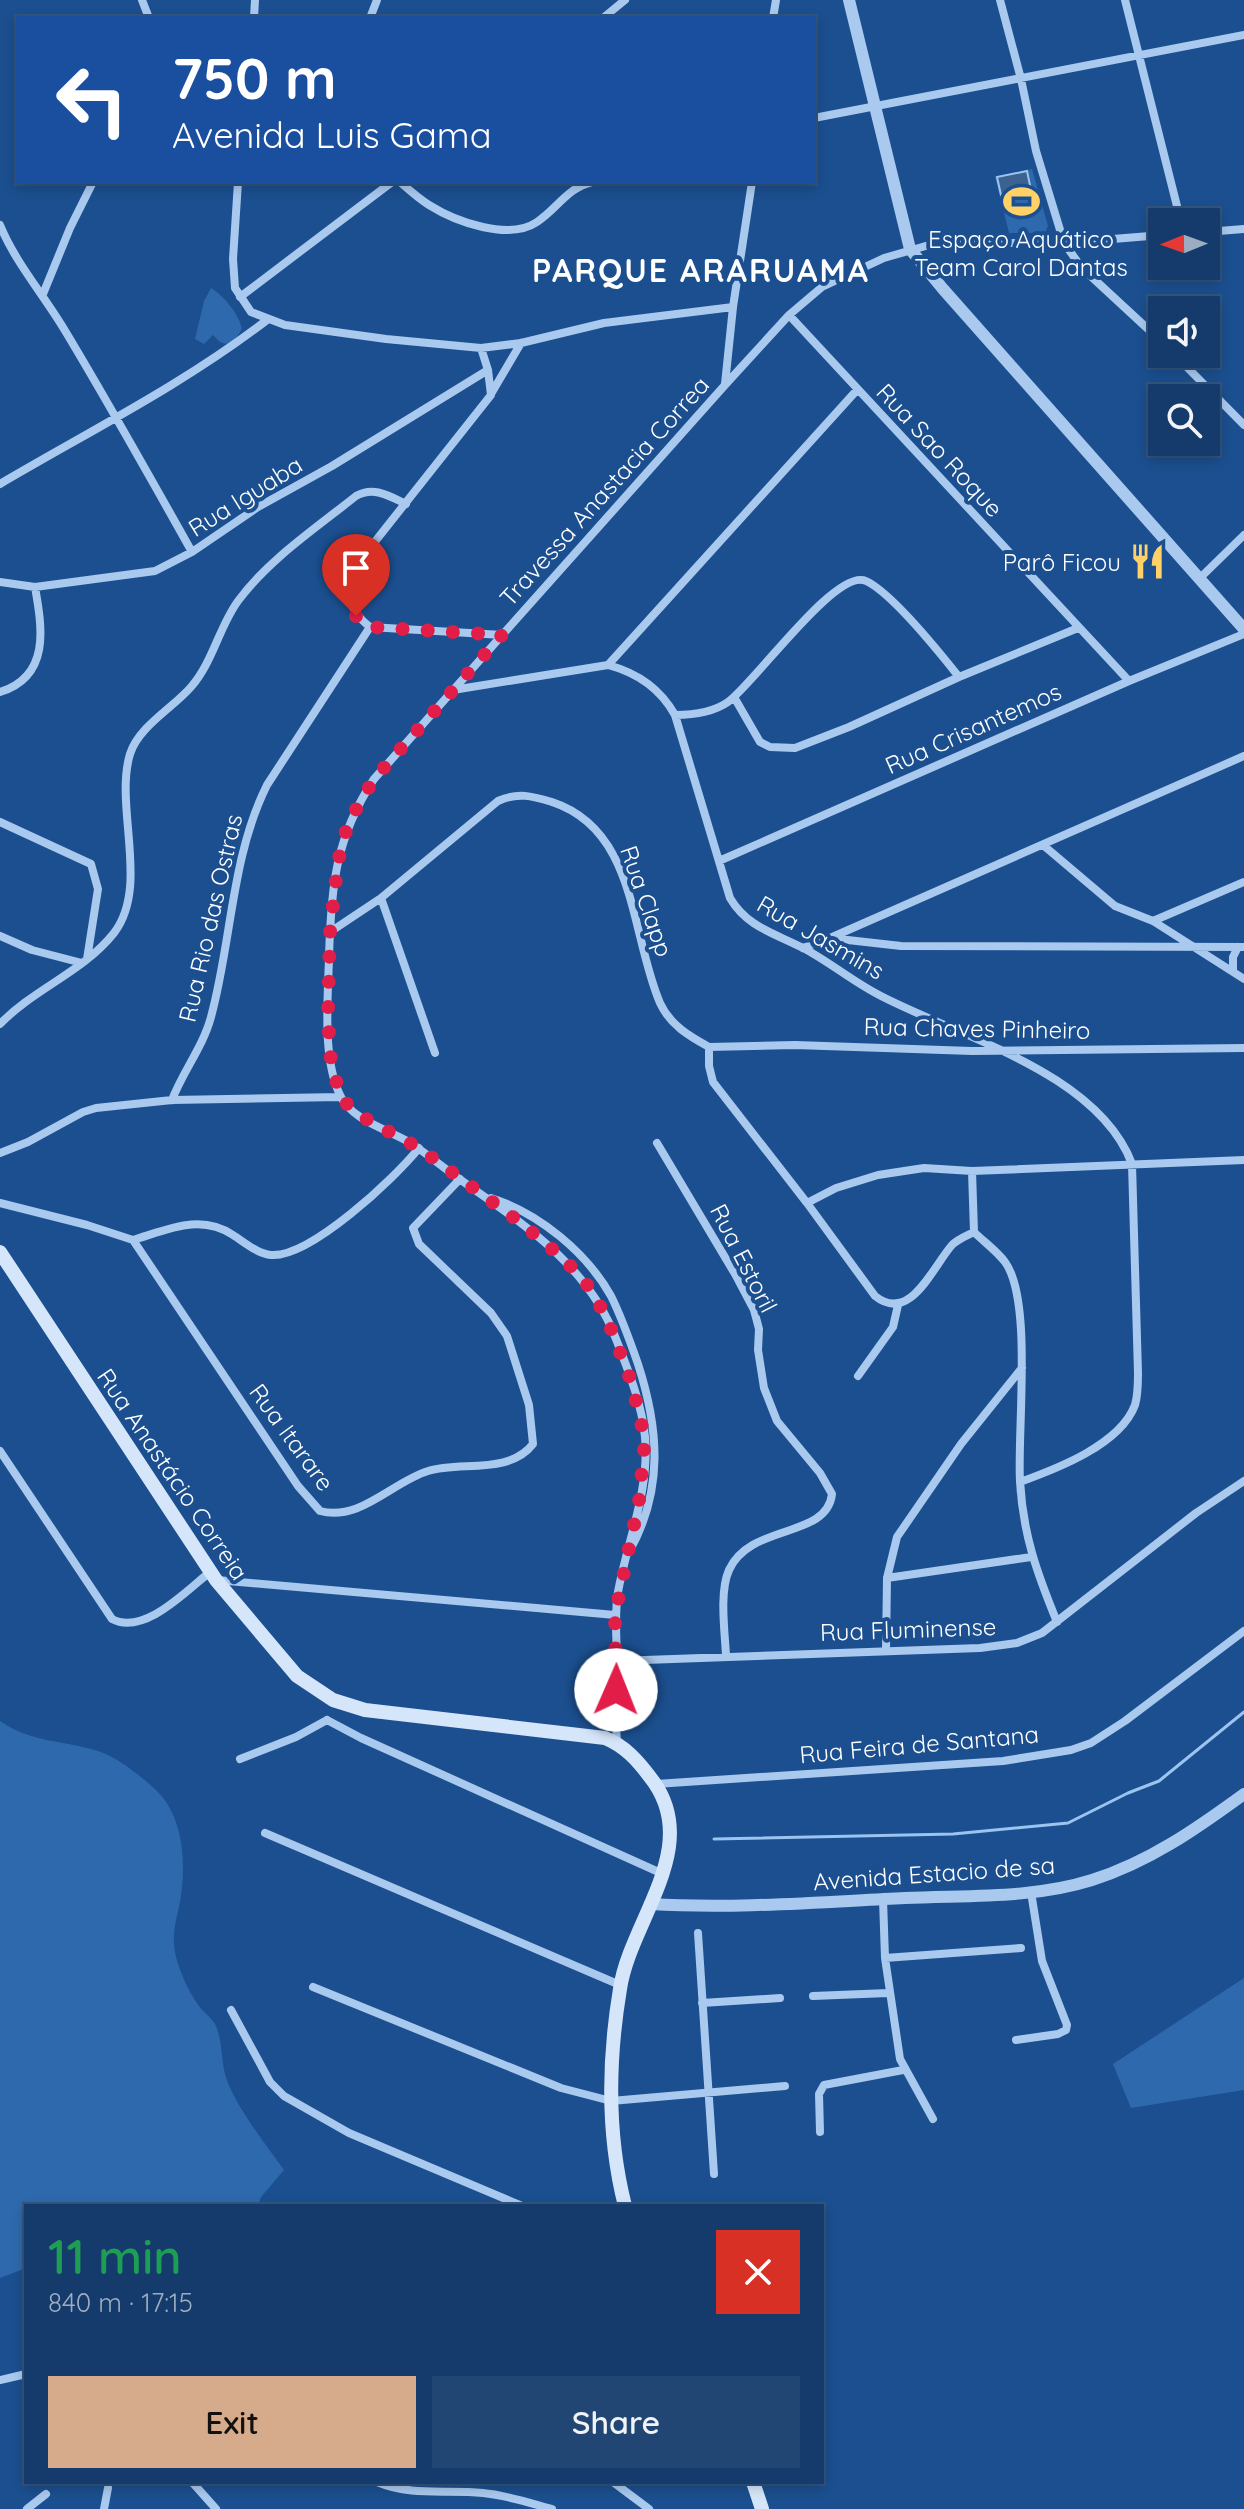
<!DOCTYPE html>
<meta charset="utf-8">
<style>
body{margin:0;font-family:Quicksand,sans-serif;background:#214673;color:#f1f3f6;height:100vh;display:flex;flex-direction:column;font-size:30px;white-space:nowrap}
*{box-sizing:border-box;margin:0}
p{font-size:26px;color:#9dadc1}
.icon{flex:none;width:44px;height:44px;fill:none;stroke:currentColor;stroke-width:2;stroke-linecap:round;stroke-linejoin:round}
.map{position:relative;flex:1;overflow:hidden}
.details{position:absolute;left:24px;top:2204px;width:800px;height:280px;display:flex;flex-direction:column;background:#143b6b;border-radius:0px;box-shadow:0 4px 12px #0003,0 0 0 2px #33557e}
.details>*{flex:none}
.guide{position:absolute;left:16px;top:16px;width:800px;height:168px;border-radius:0px;box-shadow:0 4px 12px #0003,0 0 0 2px #33557e;background:#1a4fa0;color:#fff;overflow:hidden}
.needle{width:52px;rotate:269deg}
.tools{position:absolute;left:1148px;top:208px;display:grid;gap:16px}
.tools a{display:grid;place-items:center;width:72px;height:72px;border-radius:0px;background:#143b6b;box-shadow:0 4px 12px #0003,0 0 0 2px #33557e;font-size:40px}
.pin{position:absolute;display:grid;place-items:center;width:68px;height:68px;color:#fff;margin:-82px -34px;border-radius:50% 50% 50% 0;rotate:-45deg;box-shadow:0 0 8px #0007}
.pin .icon{rotate:45deg}
.me{position:absolute;width:88px;margin:-44px;rotate:1deg;stroke-linejoin:round;filter:drop-shadow(0 0 6px #0008)}
.turn{display:flex;align-items:center;gap:28px;height:168px;padding:0 24px;font-size:36px}
.turn .icon{width:104px;height:104px;stroke-width:2.5}
.turn b{display:block;font-size:56px;line-height:68px}
.round{display:grid;place-items:center;flex:none;width:84px;height:84px;border-radius:0px;background:#214673}
.overview{display:flex;align-items:center;justify-content:space-between;height:136px;padding:0 24px}
h1{font-size:48px;font-weight:600;line-height:60px;color:#1e9e55}
.cta{display:flex;gap:16px;margin-top:auto;padding:16px 24px}
.cta a{flex:1;height:92px;border-radius:0px;background:#d6ab8b;color:#111;font-size:32px;font-weight:600;line-height:92px;text-align:center}
.cta a+a{background:#214673;color:#f1f3f6}
.map>svg:first-child{display:block}
.green{fill:#2e69ad}
.water{fill:#3c6290;stroke:#9cc4f0;stroke-width:2}
.lines{fill:none;stroke-linecap:round;stroke-linejoin:round}
.stream{stroke:#9cc4f0;stroke-width:3}
.minor{stroke:#a9c9ee;stroke-width:8}
.tertiary{stroke:#a9c9ee;stroke-width:12}
.secondary{stroke:#d6e6fa;stroke-width:14}
.route{stroke:#e11d48;stroke-width:14;stroke-dasharray:0 25.2}
.labels{text-anchor:middle;dominant-baseline:central;stroke-width:8;stroke-linejoin:round;paint-order:stroke}
.poi-label{font-size:24px;fill:#fff;stroke:#1b4f8f}
.street-label{font-size:24px;fill:#fff;stroke:#1b4f8f}
.district-label{font-size:32px;font-weight:bold;letter-spacing:2px;fill:#fff;stroke:#1b4f8f}
</style>
<div class="map">
<svg width="1244" height="2509" viewBox="0 0 1244 2509">
<rect width="100%" height="100%" fill="#1b4f8f"/>
<path class="green" d="M1032 169 1048 226 1045 233H1009L995 177Z
M211 288C224 296 239 314 242 329L235 340 226 344 220 342 213 335 204 344 195 339 204 301Z
M0 1721C32 1743 63 1740 98 1751 119 1758 142 1777 158 1792 185 1820 186 1867 180 1902 177 1916 173 1930 174 1944 175 1963 188 1991 199 2006 204 2013 211 2017 215 2024 224 2043 220 2064 228 2083 240 2112 266 2145 284 2170L261 2197 258 2206H26V2268L0 2278Z
M1244 1978V2090L1131 2108 1113 2064Z"/>
<path class="water" d="M1027 171 1031 190 1001 195 997 177Z"/>
<g class="lines">
<path class="stream" d="M714 1839 953 1834 1068 1823 1128 1793 1159 1781 1244 1712"/>
<path class="minor" d="M142 0 149 18
M1000 0 1021 79 1036 151 1064 243 1082 268 1162 342
M1125 0 1181 222
M254 18 255 0
M370 18 377 0
M603 18 625 0
M773 18 776 0
M814 118 1244 35
M238 182 233 259 235 288 251 312 285 325 386 339 481 348 521 343 604 323 733 307
M400 182C409 190 419 199 429 205 456 222 509 241 537 222 557 209 567 188 592 182
M0 225C15 262 43 294 64 329 108 402 150 477 192 552
M1206 232 1244 229
M43 294 70 228 93 182
M240 297 392 182
M789 315 1129 681
M481 348 488 370 491 395 362 558C346 586 343 606 370 627L502 635
M1174 354 1244 425
M725 384 733 307 752 182
M491 394 521 343
M0 484C90 431 184 384 267 320
M1200 578 1244 535
M0 582 35 587 155 571 192 552 258 507 332 466 488 370
M608 665 857 390
M453 690 608 665C638 673 660 688 675 715L730 898C747 927 774 933 803 948 830 962 853 982 881 996 960 1037 1098 1073 1132 1164L1138 1373C1138 1384 1138 1395 1135 1405 1120 1445 1056 1469 1020 1482
M0 692C51 676 42 627 35 587
M734 697 760 742 770 747 795 748 849 727 959 677 1078 628
M675 715C693 715 712 713 728 702 754 684 836 567 866 581 892 593 940 653 959 677
M0 822 91 864 98 889 87 959
M1043 845 1115 906 1153 921 1244 979
M719 861 1129 681 1244 634
M381 898 435 1053
M1153 921 1244 882
M330 932 381 898 498 801C518 792 532 796 552 802 637 830 630 933 660 1003 670 1025 689 1036 709 1047
M0 936 32 950 82 963
M830 938 901 946 1244 947
M803 948 830 938 1244 756
M1233 971V957L1238 947
M0 1024C35 988 83 972 114 933 150 886 114 807 130 754 139 726 173 708 191 687 213 662 219 627 238 601 269 559 316 528 356 496 374 486 389 496 406 504
M709 1047 795 1045 972 1051 1244 1048
M709 1047V1066L713 1082 807 1203 875 1296C910 1324 932 1268 952 1245 958 1239 966 1236 974 1232
M172 1100C183 1071 203 1047 211 1017 232 940 231 857 267 785L370 627
M657 1143 735 1274 754 1310 759 1329 758 1350 764 1388 777 1421 820 1473 832 1494C827 1539 750 1523 729 1570 719 1592 725 1633 726 1656
M0 1153 28 1142 83 1112 96 1108 172 1100 340 1097
M972 1171 974 1232C984 1242 997 1251 1005 1262 1033 1300 1017 1431 1020 1481 1023 1535 1037 1573 1057 1622
M491 1198C539 1213 587 1253 611 1296 622 1318 630 1341 638 1364 659 1429 664 1490 629 1552
M0 1203 87 1225 133 1240 298 1486 320 1511C360 1522 392 1482 428 1471 461 1461 509 1475 533 1444L529 1405 507 1336 491 1313 419 1244 413 1228 460 1179
M807 1203 836 1188 878 1175 924 1168 972 1171 1244 1160
M133 1240C167 1230 200 1213 233 1235 244 1242 258 1254 271 1255 310 1258 395 1178 419 1148
M858 1376 893 1327 898 1305
M0 1451 112 1619C144 1636 186 1591 210 1572
M887 1578 1031 1557
M217 1580 615 1615
M886 1650 887 1578 897 1537 961 1444 1022 1368
M617 1661 980 1648 1017 1643 1042 1633 1196 1513 1244 1481
M327 1720 361 1738 663 1874
M617 1743C615 1717 616 1691 617 1664 617 1640 614 1617 618 1592 627 1542 650 1490 645 1437 642 1404 628 1370 616 1339 588 1264 520 1222 458 1178 441 1166 426 1153 409 1142 387 1129 351 1120 340 1095 322 1058 328 998 329 957 331 888 335 838 374 779L725 385 789 315 822 287 884 258 936 243H1064L1162 235
M240 1759 296 1737 327 1720
M656 1784 1003 1761 1071 1750 1091 1743 1125 1721 1244 1631
M265 1833 620 1985
M883 1899 885 1958
M698 1933 714 2174
M313 1987 561 2088 611 2101 785 2086
M813 1996 888 1993
M702 2003 780 1998
M231 2010 270 2082 284 2096 349 2133 522 2206
M1016 2040 1058 2034 1066 2030 1067 2025 1042 1961 1031 1892
M933 2119 900 2059 885 1958 1021 1948
M820 2132 819 2094 824 2085 903 2070
M0 2380 26 2374
M192 2482 216 2509
M377 2482C413 2497 446 2489 483 2493 506 2495 530 2503 552 2509
M613 2482 649 2509
M27 2509 46 2494
M104 2509 108 2488"/>
<path class="tertiary" d="M849 0 910 249 943 289 1244 629
M650 1904C735 1909 820 1902 905 1898 967 1895 1032 1899 1092 1880 1149 1862 1196 1829 1244 1794"/>
<path class="secondary" d="M0 1252 216 1580 297 1676 333 1700 365 1710 605 1738C625 1746 638 1761 650 1777 705 1846 630 1920 620 1989 608 2061 607 2135 625 2206
M753 2482 762 2509"/>
</g>
<g class="lines">
<path class="route" d="M356 616 370 627 502 635 374 779 348 823 338 862 330 932 328 1013 330 1054 340 1097 349 1106 369 1121 419 1148 521 1223 564 1259 586 1283 606 1316 631 1381 645 1439 639 1501 615 1615 616 1690"/>
</g>
<defs>
<symbol id="stadium-bare" viewBox="-9 -9 18 18"><path d="M0-5a6.5 5 0 1 0 0 10a6.5 5 0 1 0 0-10ZM-3.5-1.8h7v3.6h-7Z" fill="#ffd166" stroke="#1b4f8f" stroke-width="2.5" paint-order="stroke"/></symbol>
<symbol id="restaurant-bare" viewBox="-9 -9 18 18"><path d="M-5-6h1v4h1v-4h1v4h1v-4h1v5L-1.5 .5V6h-2V.5L-5-1ZM5-6V6H3V1.5H1.5Q1.5-4 5-6Z" fill="#ffd166" stroke="#1b4f8f" stroke-width="2.5" paint-order="stroke"/></symbol>
</defs>
<g fill-rule="evenodd">
<use href="#stadium-bare" x="996" y="176" width="51" height="51"/>
<use href="#restaurant-bare" x="1122" y="536" width="51" height="51"/>
</g>
<g class="labels">
<g class="poi-label">
<text x="1021" y="239">Espaço Aquático<tspan x="1021" dy="28">Team Carol Dantas</tspan></text>
<text x="1121" y="562" text-anchor="end">Parô Ficou</text>
</g>
<g class="street-label">
<text transform="translate(940 450) rotate(47)">Rua Sao Roque</text>
<text transform="translate(604 491) rotate(-48)">Travessa Anastacia Correa</text>
<text transform="translate(245 496) rotate(-32)">Rua Iguaba</text>
<text transform="translate(973 728) rotate(-24)">Rua Crisantemos</text>
<text transform="translate(647 901) rotate(71)">Rua Clapp</text>
<text transform="translate(210 918) rotate(-77)">Rua Rio das Ostras</text>
<text transform="translate(821 937) rotate(30)">Rua Jasmins</text>
<text transform="translate(977 1028) rotate(1)">Rua Chaves Pinheiro</text>
<text transform="translate(744 1258) rotate(63)">Rua Estoril</text>
<text transform="translate(292 1437) rotate(54)">Rua Itarare</text>
<text transform="translate(173 1474) rotate(56)">Rua Anastácio Correia</text>
<text transform="translate(908 1629) rotate(-2)">Rua Fluminense</text>
<text transform="translate(919 1744) rotate(-5)">Rua Feira de Santana</text>
<text transform="translate(934 1873) rotate(-4)">Avenida Estacio de sa</text>
</g>
<g class="district-label">
<text x="701" y="270">PARQUE ARARUAMA</text>
</g>
</g>
</svg>
<div class="tools">
<a><svg class="needle" viewBox="-14 -14 28 28"><path d="M0-13l5 13h-10z" fill="#e53935"/><path d="M0 13l5-13h-10z" fill="#9dadc1"/></svg></a>
<a><svg class="icon" aria-label="sound" viewBox="0 0 24 24"><path d="M4 9h4l5-4v14l-5-4H4zM17 9q2 3 0 6"/></svg></a>
<a><svg class="icon" aria-label="search" viewBox="0 0 24 24"><circle cx="10" cy="10" r="6"/><path d="M15 15l6 6"/></svg></a>
</div>
<div class="pin" style="left:356px;top:616px;background:#d93025"><svg class="icon" aria-label="arrive" viewBox="0 0 24 24"><path d="M6 21V4h12l-3 4 3 4H6"/></svg></div>
<svg class="me" style="left:616px;top:1690px" viewBox="-20 -20 40 40"><circle r="19" fill="#fff"/><path d="M0-13L10 11 0 6-10 11z" fill="#e11d48"/></svg>
<div class="guide">
<div class="turn"><svg class="icon" aria-label="left" viewBox="0 0 24 24"><path d="M17 20v-9H6M10 6l-5 5 5 5"/></svg><div><b>750 m</b>Avenida Luis Gama</div></div>
</div>
<section class="details">
<div class="overview"><div><h1>11 min</h1><p>840 m · 17:15</p></div><a class="round" style="background:#d93025;color:#fff"><svg class="icon" aria-label="close" viewBox="0 0 24 24"><path d="M6 6l12 12M18 6L6 18"/></svg></a></div>
<div class="cta"><a>Exit</a><a>Share</a></div>
</section>
</div>
